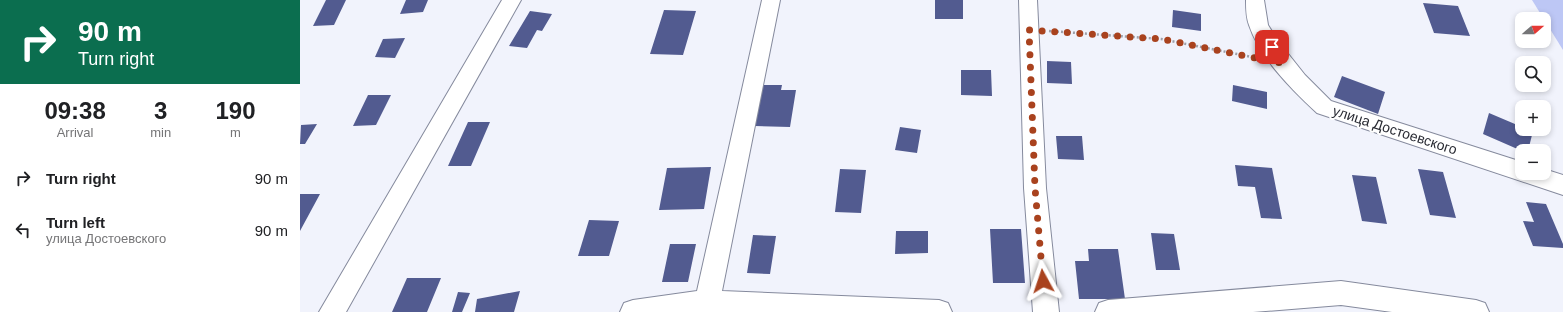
<!DOCTYPE html>
<meta charset="utf-8">
<style>
body{margin:0;font-family:Helvetica,sans-serif;background:#f6f6f6;color:#202124;height:100vh;display:flex;flex-direction:column;font-size:15px;white-space:nowrap}
*{box-sizing:border-box;margin:0}
p{font-size:13px;color:#757577}
.icon{flex:none;width:22px;height:22px;fill:none;stroke:currentColor;stroke-width:2;stroke-linecap:round;stroke-linejoin:round}
.map{position:relative;flex:1;overflow:hidden}
.panel{display:flex;flex-direction:column;background:#fff;width:300px}
.panel>*{flex:none}
.top-card{background:#0b6e4f;color:#fff;overflow:hidden}
.needle{width:26px;rotate:70deg}
.tools{position:absolute;left:1215px;top:12px;display:grid;gap:8px}
.tools a{display:grid;place-items:center;width:36px;height:36px;border-radius:8px;background:#fff;box-shadow:0 2px 6px #0003;font-size:20px}
.pin{position:absolute;display:grid;place-items:center;width:34px;height:34px;color:#fff;margin:-17px;border-radius:8px;box-shadow:0 2px 6px #0006}
.me{position:absolute;width:44px;margin:-22px;rotate:355deg;stroke-linejoin:round;filter:drop-shadow(0 0 3px #0008)}
.turn{display:flex;align-items:center;gap:14px;height:84px;padding:0 12px;font-size:18px}
.turn .icon{width:52px;height:52px;stroke-width:2.5}
.turn b{display:block;font-size:28px;line-height:34px}
.eta{display:flex;justify-content:space-evenly;align-items:center;height:68px;text-align:center}
.eta b{font-size:24px;font-weight:800;line-height:28px}
ul{padding:0;list-style:none}
li{display:flex;align-items:center;gap:12px;height:52px;padding:0 12px}
li div{flex:1}
li b{display:block;font-size:15px}
li em{font-style:normal}
main{display:flex;flex:1;min-height:0}
.map>svg:first-child{display:block}
.green{fill:#bdc7f5}
.building{fill:#525b90}
.lines{fill:none;stroke-linecap:round;stroke-linejoin:round}
.minor-casing{stroke:#858a9d;stroke-width:2}
.path{stroke:#9ea0a9;stroke-width:2.5;stroke-dasharray:2 2;stroke-linecap:butt}
.minor{fill:#fff;fill-rule:evenodd}
.route{stroke:#a9421e;stroke-width:7;stroke-dasharray:0 12.6}
.labels{text-anchor:middle;dominant-baseline:central;stroke-width:4;stroke-linejoin:round;paint-order:stroke}
.street-label{font-size:14px;fill:#282a32;stroke:#fff}
</style>
<main>
<section class="panel">
<div class="top-card">
<div class="turn"><svg class="icon" aria-label="right" viewBox="0 0 24 24"><path d="M7 20v-9h11M14 6l5 5-5 5"/></svg><div><b>90 m</b>Turn right</div></div>
</div>
<div class="eta">
<div><b>09:38</b><p>Arrival</p></div>
<div><b>3</b><p>min</p></div>
<div><b>190</b><p>m</p></div>
</div>
<ul>
<li><svg class="icon" aria-label="right" viewBox="0 0 24 24"><path d="M7 20v-9h11M14 6l5 5-5 5"/></svg><div><b>Turn right</b></div><em>90 m</em></li>
<li><svg class="icon" aria-label="left" viewBox="0 0 24 24"><path d="M17 20v-9H6M10 6l-5 5 5 5"/></svg><div><b>Turn left</b><p>улица Достоевского</p></div><em>90 m</em></li>
</ul>
</section>
<div class="map">
<svg width="1263" height="312" viewBox="0 0 1263 312">
<rect width="100%" height="100%" fill="#f1f3fc"/>
<path class="green" d="M1232 0H1263V50Z"/>
<path class="building" d="M26 0H46L34 25 13 26Z
M106 0H128L123 12 100 14Z
M635 0H663V19H635Z
M1123 3 1158 6 1170 36 1134 33Z
M364 10 396 11 383 55 350 54Z
M873 10 901 14V31L872 27Z
M230 11 252 14 242 31 237 30 227 48 209 46Z
M105 38 95 58 75 57 83 39Z
M747 61 771 62 772 84 747 83Z
M661 70H691L692 96 661 95Z
M1042 76 1085 92 1078 114 1034 97Z
M463 85H482L481 90H496L490 127 455 126Z
M933 85 967 92V109L932 101Z
M68 95H91L76 125 53 126Z
M1189 113 1222 127V129L1233 131 1228 151H1222L1183 134Z
M168 122H190L171 166H148Z
M17 124 5 144H0L1 125Z
M600 127 621 130 617 153 595 150Z
M756 136H782L784 160 758 159Z
M935 165 972 168 982 219 961 218 955 187 938 186Z
M411 167 404 209 359 210 367 168Z
M540 169 566 170 561 213 535 212Z
M1118 169 1143 172 1156 218 1130 215Z
M1052 175 1076 177 1087 224 1062 221Z
M0 194H20L0 231Z
M1226 202 1246 204 1263 244V248L1233 246 1223 221 1234 222Z
M289 220 319 221 309 256H278Z
M690 229H721L725 283H693Z
M596 231H628V253L595 254Z
M851 233 874 234 880 270H856Z
M453 235 476 236 470 274 447 273Z
M370 244H396L388 282H362Z
M788 249H818L825 299H779L775 261H789Z
M107 278H141L127 312H92Z
M220 291 214 312H175L177 299Z
M158 292 170 293 162 312H152Z"/>
<g class="lines">
<defs>
<path id="minor" d="M202 0H221L46 312H19Z
M462 0H480L422 291 639 300 648 303 652 312H320L324 303 333 300 397 291Z
M719 0H737L746 188 759 312H733L724 188Z
M946 0H964L968 25 978 41 1005 75 1031 101 1222 162V173H1244V169L1263 175V195L1017 113C991 89 960 58 949 25 946 17 946 8 946 0Z
M1041 281 1176 300 1185 303 1189 312H1092L1041 305 953 312H795L799 303 808 300Z"/>
</defs>
<use href="#minor" class="minor-casing"/>
<path class="path" d="M749 31 861 39 952 57"/>
<use href="#minor" class="minor"/>
</g>
<g class="lines">
<path class="route" d="M743 281 735 188 729 30 861 39 986 64 972 47"/>
</g>
<g class="labels">
<g class="street-label">
<text transform="translate(1095 130) rotate(18)">улица Достоевского</text>
</g>
</g>
</svg>
<div class="tools">
<a><svg class="needle" viewBox="-14 -14 28 28"><path d="M0-13l5 13h-10z" fill="#e53935"/><path d="M0 13l5-13h-10z" fill="#757577"/></svg></a>
<a><svg class="icon" aria-label="search" viewBox="0 0 24 24"><circle cx="10" cy="10" r="6"/><path d="M15 15l6 6"/></svg></a>
<a>+</a>
<a>−</a>
</div>
<div class="pin" style="left:972px;top:47px;background:#d93025"><svg class="icon" aria-label="arrive" viewBox="0 0 24 24"><path d="M6 21V4h12l-3 4 3 4H6"/></svg></div>
<svg class="me" style="left:743px;top:281px" viewBox="-20 -20 40 40"><path d="M0-17L14 15 0 8-14 15z" fill="#a9421e" stroke="#fff" stroke-width="4"/></svg>
</div>
</main>
